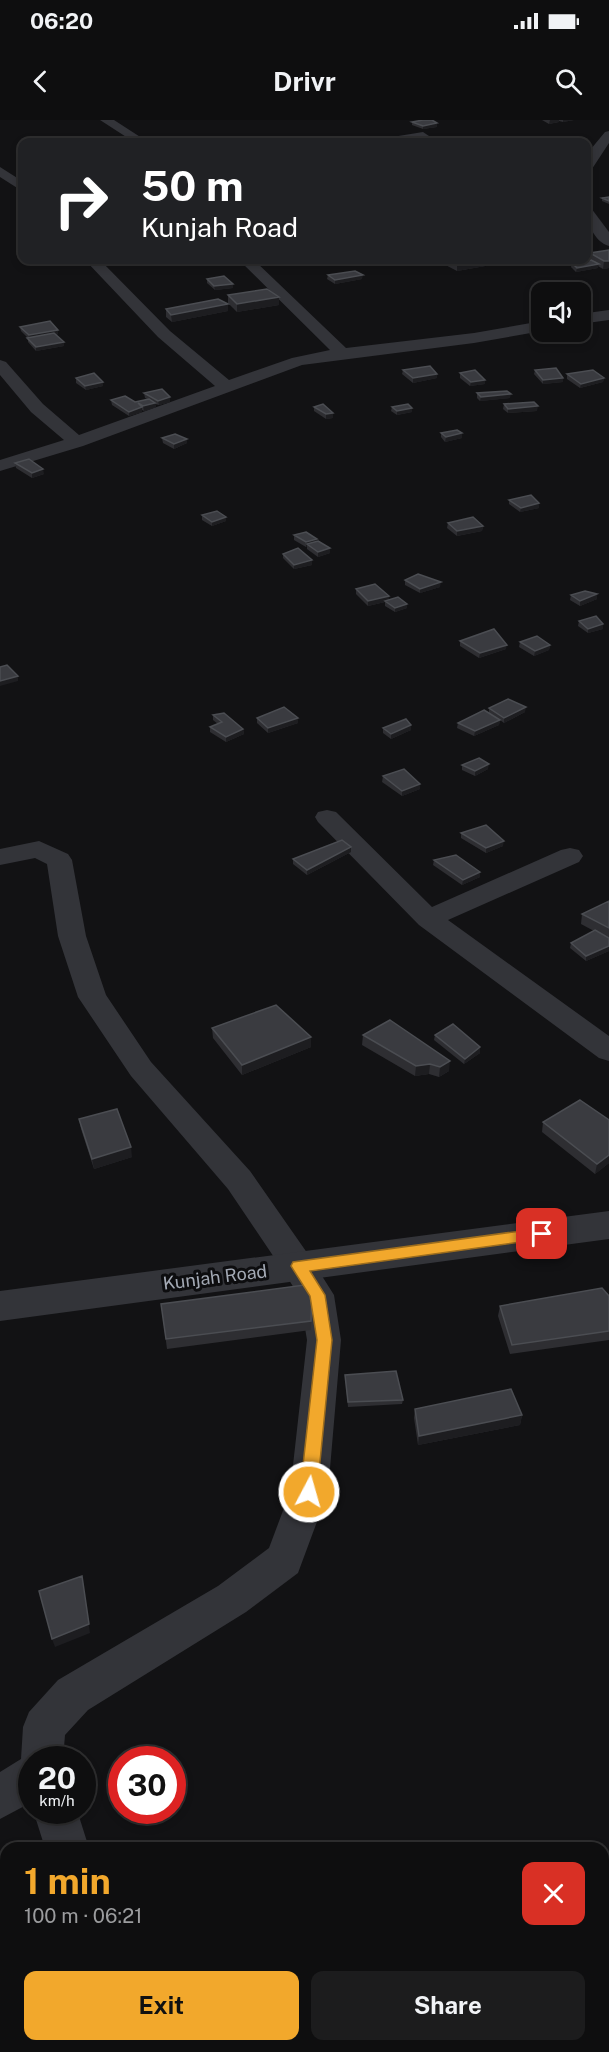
<!DOCTYPE html>
<meta charset="utf-8">
<style>
body{margin:0;font-family:"Public Sans",sans-serif;background:#1c1c1d;color:#f1f3f6;height:100vh;display:flex;flex-direction:column;font-size:22px;white-space:nowrap}
*{box-sizing:border-box;margin:0}
p{font-size:20px;color:#9b9c9e}
.icon{flex:none;width:33px;height:33px;fill:none;stroke:currentColor;stroke-width:2;stroke-linecap:round;stroke-linejoin:round}
.map{position:relative;flex:1;overflow:hidden}
.details{position:absolute;left:0px;top:1722px;width:609px;height:210px;display:flex;flex-direction:column;background:#0e0e0f;border-radius:18px 18px 0 0;box-shadow:0 3px 9px #0003,0 0 0 2px #2e2e2f}
.details>*{flex:none}
.banner{position:absolute;left:18px;top:18px;width:573px;height:126px;border-radius:12px;box-shadow:0 3px 9px #0003,0 0 0 2px #2e2e2f;background:#202124;color:#fff;overflow:hidden}
.fabs{position:absolute;left:531px;top:162px;display:grid;gap:12px}
.fabs a{display:grid;place-items:center;width:60px;height:60px;border-radius:12px;background:#0e0e0f;box-shadow:0 3px 9px #0003,0 0 0 2px #2e2e2f;font-size:30px}
.speed{position:absolute;left:18px;top:1626px;display:flex;gap:12px;font-size:30px;font-weight:700;text-align:center}
.speed>*{display:grid;place-content:center;width:78px;height:78px;border-radius:50%;background:#0e0e0f;box-shadow:0 3px 9px #0003,0 0 0 2px #2e2e2f;line-height:1}
.speed small{font-size:15px;font-weight:400}
.speed .limit{border:9px solid #d22;background:#fff;color:#111}
.pin{position:absolute;display:grid;place-items:center;width:51px;height:51px;color:#fff;margin:-26px;border-radius:12px;box-shadow:0 3px 9px #0006}
.me{position:absolute;width:66px;margin:-33px;rotate:6deg;stroke-linejoin:round;filter:drop-shadow(0 0 4px #0008)}
.turn{display:flex;align-items:center;gap:21px;height:126px;padding:0 24px;font-size:27px}
.turn .icon{width:78px;height:78px;stroke-width:2.5}
.turn b{display:block;font-size:42px;line-height:51px}
.round{display:grid;place-items:center;flex:none;width:63px;height:63px;border-radius:12px;background:#1c1c1d}
.overview{display:flex;align-items:center;justify-content:space-between;height:102px;padding:0 24px}
h1{font-size:36px;font-weight:700;line-height:45px;color:#f2a82c}
.button{display:flex;gap:12px;margin-top:auto;padding:12px 24px}
.button a{flex:1;height:69px;border-radius:12px;background:#f2a82c;color:#111;font-size:24px;font-weight:700;line-height:69px;text-align:center}
.button a+a{background:#1c1c1d;color:#f1f3f6}
.status{display:flex;justify-content:space-between;align-items:center;height:42px;padding:0 30px;background:#0e0e0f;direction:ltr}
.status svg{height:16px;fill:currentColor}
header{display:flex;justify-content:space-between;align-items:center;height:78px;padding:0 24px;background:#0e0e0f;font-size:27px;font-weight:700}
.map>svg:first-child{display:block}
.lines{fill:none;stroke-linecap:round;stroke-linejoin:round}
.minor{fill:#333439;fill-rule:evenodd}
.tertiary{fill:#333439;fill-rule:evenodd}
.wall{fill:#2e2e32}
.shaded-wall{fill:#1d1d20}
.building{fill:#3a3b40;stroke:#4b4d52;stroke-width:1.5}
.route{fill:#f2a82c;stroke:#9d6d1d;stroke-width:1.5}
.labels{text-anchor:middle;dominant-baseline:central;stroke-width:6;stroke-linejoin:round;paint-order:stroke}
.street-label{font-size:18px;fill:#a3a9b4;stroke:#0d0d0f}
</style>
<div class="status"><b>06:20</b><svg viewBox="0 0 49 12"><path d="M0 12V9h3v3zM5 12V6h3v6zM10 12V3h3v9zM15 12V0h3v12zM26 1h20v11H26zM47 4h2v5h-2z"/></svg></div>
<header><svg class="icon" aria-label="back" viewBox="0 0 24 24"><path d="M15 5l-7 7 7 7"/></svg>Drivr<svg class="icon" aria-label="search" viewBox="0 0 24 24"><circle cx="10" cy="10" r="6"/><path d="M15 15l6 6"/></svg></header>
<div class="map">
<svg width="609" height="1932" viewBox="0 0 609 1932">
<rect width="100%" height="100%" fill="#121214"/>
<g class="lines">
<path class="minor" d="M100 0H114L148 22H134Z
M609 11V23L590 52 586 53V35L605 12Z
M423 12 429 16 427 19 405 22H380L386 18Z
M0 47 22 61V71L0 57Z
M586 87 591 88 609 112V126C594 122 586 101 586 87Z
M85 140H100L170 211 229 260 292 238 330 230 239 140H254L346 228 474 213 542 201V211L474 223 302 245 83 326 0 351V340L64 320 31 292 0 255V240L6 242 43 284 79 315 215 266 158 217Z
M609 190V200L580 204V194Z
M327 690 336 692 432 787 561 730 570 728 579 730 583 736 579 742 448 800 609 916V941L599 938 419 805 318 702 315 697 318 692Z
M39 721 68 734 72 740 86 816 106 875 151 942 250 1051 310 1137 334 1175 341 1220 328 1372 298 1453 246 1492 88 1590 65 1615 63 1640H32V1682L0 1699V1652L21 1639 23 1607 29 1592 58 1560 218 1466 269 1428 290 1372 307 1220 300 1178 286 1155 228 1069 131 956 78 877 58 816 47 744 35 738 0 745V729Z
M33 1690H77L89 1728H45Z
M52 1926H100V1932H52Z"/>
<path class="tertiary" d="M609 1091V1119L0 1201V1171Z"/>
</g>
<path class="wall" d="M542 0H574L563 2 559 1V2L549 4Z
M412 2 437 3V7L423 9 412 5Z
M609 77V84L602 81V78Z
M609 130V148L603 149 598 146V148L576 152 571 147 572 143 589 140 590 133Z
M436 140H492L491 145 457 151Z
M328 155 362 159 335 164 327 159Z
M207 159 233 168 215 170 207 163Z
M228 175 279 177V185L237 192 228 183Z
M166 189 228 191 172 202 166 197Z
M20 207 58 210V214L56 215 64 222V226L36 231 28 222V218L21 211Z
M403 250 437 258 413 263 402 254Z
M535 250 563 262 543 264 534 254Z
M460 253 485 260V264L470 266 460 258Z
M567 254 604 258 603 262 580 268 567 259Z
M76 258 103 262V266L86 270 76 263Z
M144 273 170 277V282L159 285 155 284 156 287 144 291 142 290V292L129 296 112 285 111 280 135 282 147 279 145 278Z
M477 273 510 278 480 281 477 278Z
M504 284 537 291 508 293 503 289Z
M314 287 333 298 326 299 314 291Z
M392 287 412 288V292L397 295 391 291Z
M441 313 462 318 445 322 441 317Z
M162 318 187 319V323L174 329 163 323Z
M15 343 44 354 32 358 16 348Z
M509 380 539 383V388L520 392 509 384Z
M202 395 226 397V401L212 406 202 400Z
M448 403 483 406 482 411 457 416 447 408Z
M294 415 317 421 330 433 318 437 307 429V427H306L294 420Z
M283 434 312 445 294 449 283 438Z
M405 460 440 467 420 473 405 465Z
M356 469 389 480 407 484V488L395 492 385 486V482L368 486 356 474Z
M571 475 597 479 580 486 570 480Z
M579 501 603 504V509L588 513 578 506Z
M460 521 506 529 479 538 460 526Z
M520 522 550 525 549 530 534 536 519 527Z
M489 588 525 592 504 603 500 600 499 605 474 616 457 608 458 603 489 593Z
M213 595 243 609 244 614 226 622 210 612V607L218 604 213 600Z
M257 598H298V603L268 613 257 603Z
M383 608 411 610 391 619 383 613Z
M462 645 488 649 475 656 462 650Z
M383 656 420 664V669L402 676 382 662Z
M461 713 503 726 486 733 461 718Z
M351 727V732L307 755 293 744V739Z
M434 740 480 752V757L462 765 433 745Z
M609 781V831L586 841 570 828 571 823 594 811 581 804 582 794Z
M212 908 311 917V927L242 955 213 918Z
M363 915 449 951 439 957 429 954 415 956 362 925Z
M435 915 480 933 464 944 434 920Z
M79 999 132 1037 94 1049 81 1009Z
M609 1000V1043L595 1054 542 1012 543 1002Z
M312 1164 311 1210 167 1229 161 1184Z
M609 1176V1220L510 1234 498 1196 500 1186Z
M345 1255 403 1280 402 1284 348 1287Z
M415 1289 522 1295 520 1305 418 1325 414 1298Z
M609 1795V1840L603 1828V1797Z"/>
<path class="shaded-wall" d="M550 0H559V2L549 4Z
M563 0H574L563 2Z
M437 3V7L423 9V6Z
M483 140H492L491 145 457 151V144Z
M604 141H609V148L603 149Z
M599 144 598 148 576 152 577 148Z
M363 155 362 159 335 164V160Z
M233 164V168L215 170 214 166Z
M279 177V185L237 192V184Z
M228 184V191L172 202 171 195Z
M58 210V214L30 220 29 215Z
M64 222V226L36 231V227Z
M437 254V258L413 263V258Z
M563 258V262L543 264V260Z
M604 258 603 262 580 268 581 264Z
M485 260V264L470 266 471 262Z
M103 262V266L86 270 85 266Z
M511 274 510 278 480 281 481 277Z
M170 277V282L159 285 158 281Z
M155 283 156 287 144 291 143 286Z
M538 286 537 291 508 293V289Z
M142 287V292L129 296V292Z
M412 288V292L397 295V291Z
M333 293V298L326 299V294Z
M462 313V318L445 322 446 317Z
M187 319V323L174 329V324Z
M43 349 44 354 32 358V353Z
M539 383V388L520 392 521 388Z
M226 397V401L212 406V402Z
M483 406 482 411 457 416V411Z
M317 419V424H307V427H306V422Z
M330 428V433L318 437V432Z
M312 440V445L294 449V445Z
M441 462 440 467 420 473V469Z
M597 474V479L580 486V481Z
M389 476V481L368 486V481Z
M407 484V488L395 492V488Z
M603 504V509L588 513V509Z
M507 525 506 529 479 538 480 533Z
M550 525 549 530 534 536 535 531Z
M18 556V561L0 566V561Z
M526 587 525 592 504 603V598Z
M298 598V603L268 613V608Z
M500 600 499 605 474 616 475 611Z
M411 605V610L391 619V614Z
M243 609 244 614 226 622V617Z
M489 644 488 649 475 656V651Z
M420 664V669L402 676V671Z
M504 721 503 726 486 733V728Z
M351 727V732L307 755V750Z
M480 752V757L462 765 463 760Z
M609 826V831L586 841V836Z
M311 917V927L242 955V945Z
M480 927V933L464 944 465 939Z
M450 941 449 951 439 957 440 947Z
M430 944 429 954 415 956 416 946Z
M131 1027 132 1037 94 1049 92 1039Z
M609 1035V1043L595 1054 597 1044Z
M522 1295 520 1305 418 1325 419 1316Z
M82 1456 90 1513 55 1527 52 1519Z
M609 1779V1784L603 1787V1781Z"/>
<path class="building" d="M423 0H432L437 3 423 6 412 2Z
M609 77V81L602 78Z
M609 130V141H604L590 133Z
M449 140H483L457 144Z
M591 140 599 144 577 148 572 143Z
M355 151 363 155 335 160 328 155Z
M224 156 233 164 214 166 207 159Z
M267 169 279 177 237 184 228 175Z
M218 179 228 184 171 195 166 189Z
M50 201 58 210 29 215 20 207Z
M54 213 64 222 36 227 27 218Z
M430 246 437 254 413 258 403 250Z
M556 248 563 258 543 260 535 250Z
M475 250 485 260 471 262 460 253Z
M593 250 604 258 581 264 567 254Z
M94 253 103 262 85 266 76 258Z
M162 269 170 277 158 281 144 273Z
M507 271 511 274 481 277 477 273Z
M125 276 135 282 149 279 155 283 143 286 138 283 142 287 129 292 111 280Z
M534 282 538 286 508 289 504 284Z
M323 284 333 293 326 294 314 287Z
M408 284 412 288 397 291 392 287Z
M457 310 462 313 446 317 441 313Z
M175 314 187 319 174 324 162 318Z
M29 339 43 349 32 353 15 343Z
M531 375 539 383 521 388 509 380Z
M217 391 226 397 212 402 202 395Z
M473 397 483 406 457 411 448 403Z
M306 412 317 419 306 422 294 415Z
M318 421 330 428 318 432 307 424Z
M298 428 312 440 294 445 283 434Z
M418 454 441 462 420 469 405 460Z
M375 464 389 476 368 481 356 469Z
M585 471 597 474 580 481 571 475Z
M398 477 407 484 395 488 385 481Z
M596 496 603 504 588 509 579 501Z
M494 509 507 525 480 533 460 521Z
M537 516 550 525 535 531 520 522Z
M7 545 18 556 0 561V547Z
M508 579 526 587 504 598 489 588Z
M284 587 298 598 268 608 257 598Z
M484 590 500 600 475 611 458 603Z
M224 593 243 609 226 617 210 607 222 602 213 595Z
M406 599 411 605 391 614 383 608Z
M479 638 489 644 475 651 462 645Z
M404 649 420 664 402 671 383 656Z
M486 705 504 721 486 728 461 713Z
M342 720 351 727 307 750 293 739Z
M456 735 480 752 463 760 434 740Z
M609 781V808L582 794Z
M595 810 609 818V826L586 836 571 823Z
M276 885 311 917 242 945 212 908Z
M390 900 450 941 440 947 430 944 416 946 363 915Z
M453 904 480 927 465 939 435 915Z
M580 980 609 1000V1035L597 1044 543 1002Z
M117 989 131 1027 92 1039 79 999Z
M312 1164 311 1201 166 1219 161 1184Z
M602 1168 609 1176V1211L512 1225 500 1186Z
M396 1251 403 1280 348 1282 345 1255Z
M511 1269 522 1295 419 1316 415 1289Z
M82 1456 89 1504 52 1519 39 1471Z
M603 1754 609 1768V1779L603 1781Z
M609 1795V1827L603 1815V1797Z"/>
<path class="route" d="M542 1108 550 1114 542 1119 310 1151 325 1175 332 1220 317 1372 315 1377 309 1380 302 1377 300 1372 317 1220 310 1176 291 1146 293 1142Z"/>
<g class="labels">
<g class="street-label">
<text transform="translate(215 1157) rotate(-7)">Kunjah Road</text>
</g>
</g>
</svg>
<div class="fabs">
<a><svg class="icon" aria-label="sound" viewBox="0 0 24 24"><path d="M4 9h4l5-4v14l-5-4H4zM17 9q2 3 0 6"/></svg></a>
</div>
<div class="speed"><div>20<small>km/h</small></div><div class="limit">30</div></div>
<div class="pin" style="left:542px;top:1114px;background:#d93025"><svg class="icon" aria-label="arrive" viewBox="0 0 24 24"><path d="M6 21V4h12l-3 4 3 4H6"/></svg></div>
<svg class="me" style="left:309px;top:1372px" viewBox="-20 -20 40 40"><circle r="17" fill="#f2a82c" stroke="#fff" stroke-width="3"/><path d="M0-11L8 9 0 5-8 9z" fill="#fff"/></svg>
<div class="banner">
<div class="turn"><svg class="icon" aria-label="right" viewBox="0 0 24 24"><path d="M7 20v-9h11M14 6l5 5-5 5"/></svg><div><b>50 m</b>Kunjah Road</div></div>
</div>
<section class="details">
<div class="overview"><div><h1>1 min</h1><p>100 m · 06:21</p></div><a class="round" style="background:#d93025;color:#fff"><svg class="icon" aria-label="close" viewBox="0 0 24 24"><path d="M6 6l12 12M18 6L6 18"/></svg></a></div>
<div class="button"><a>Exit</a><a>Share</a></div>
</section>
</div>
